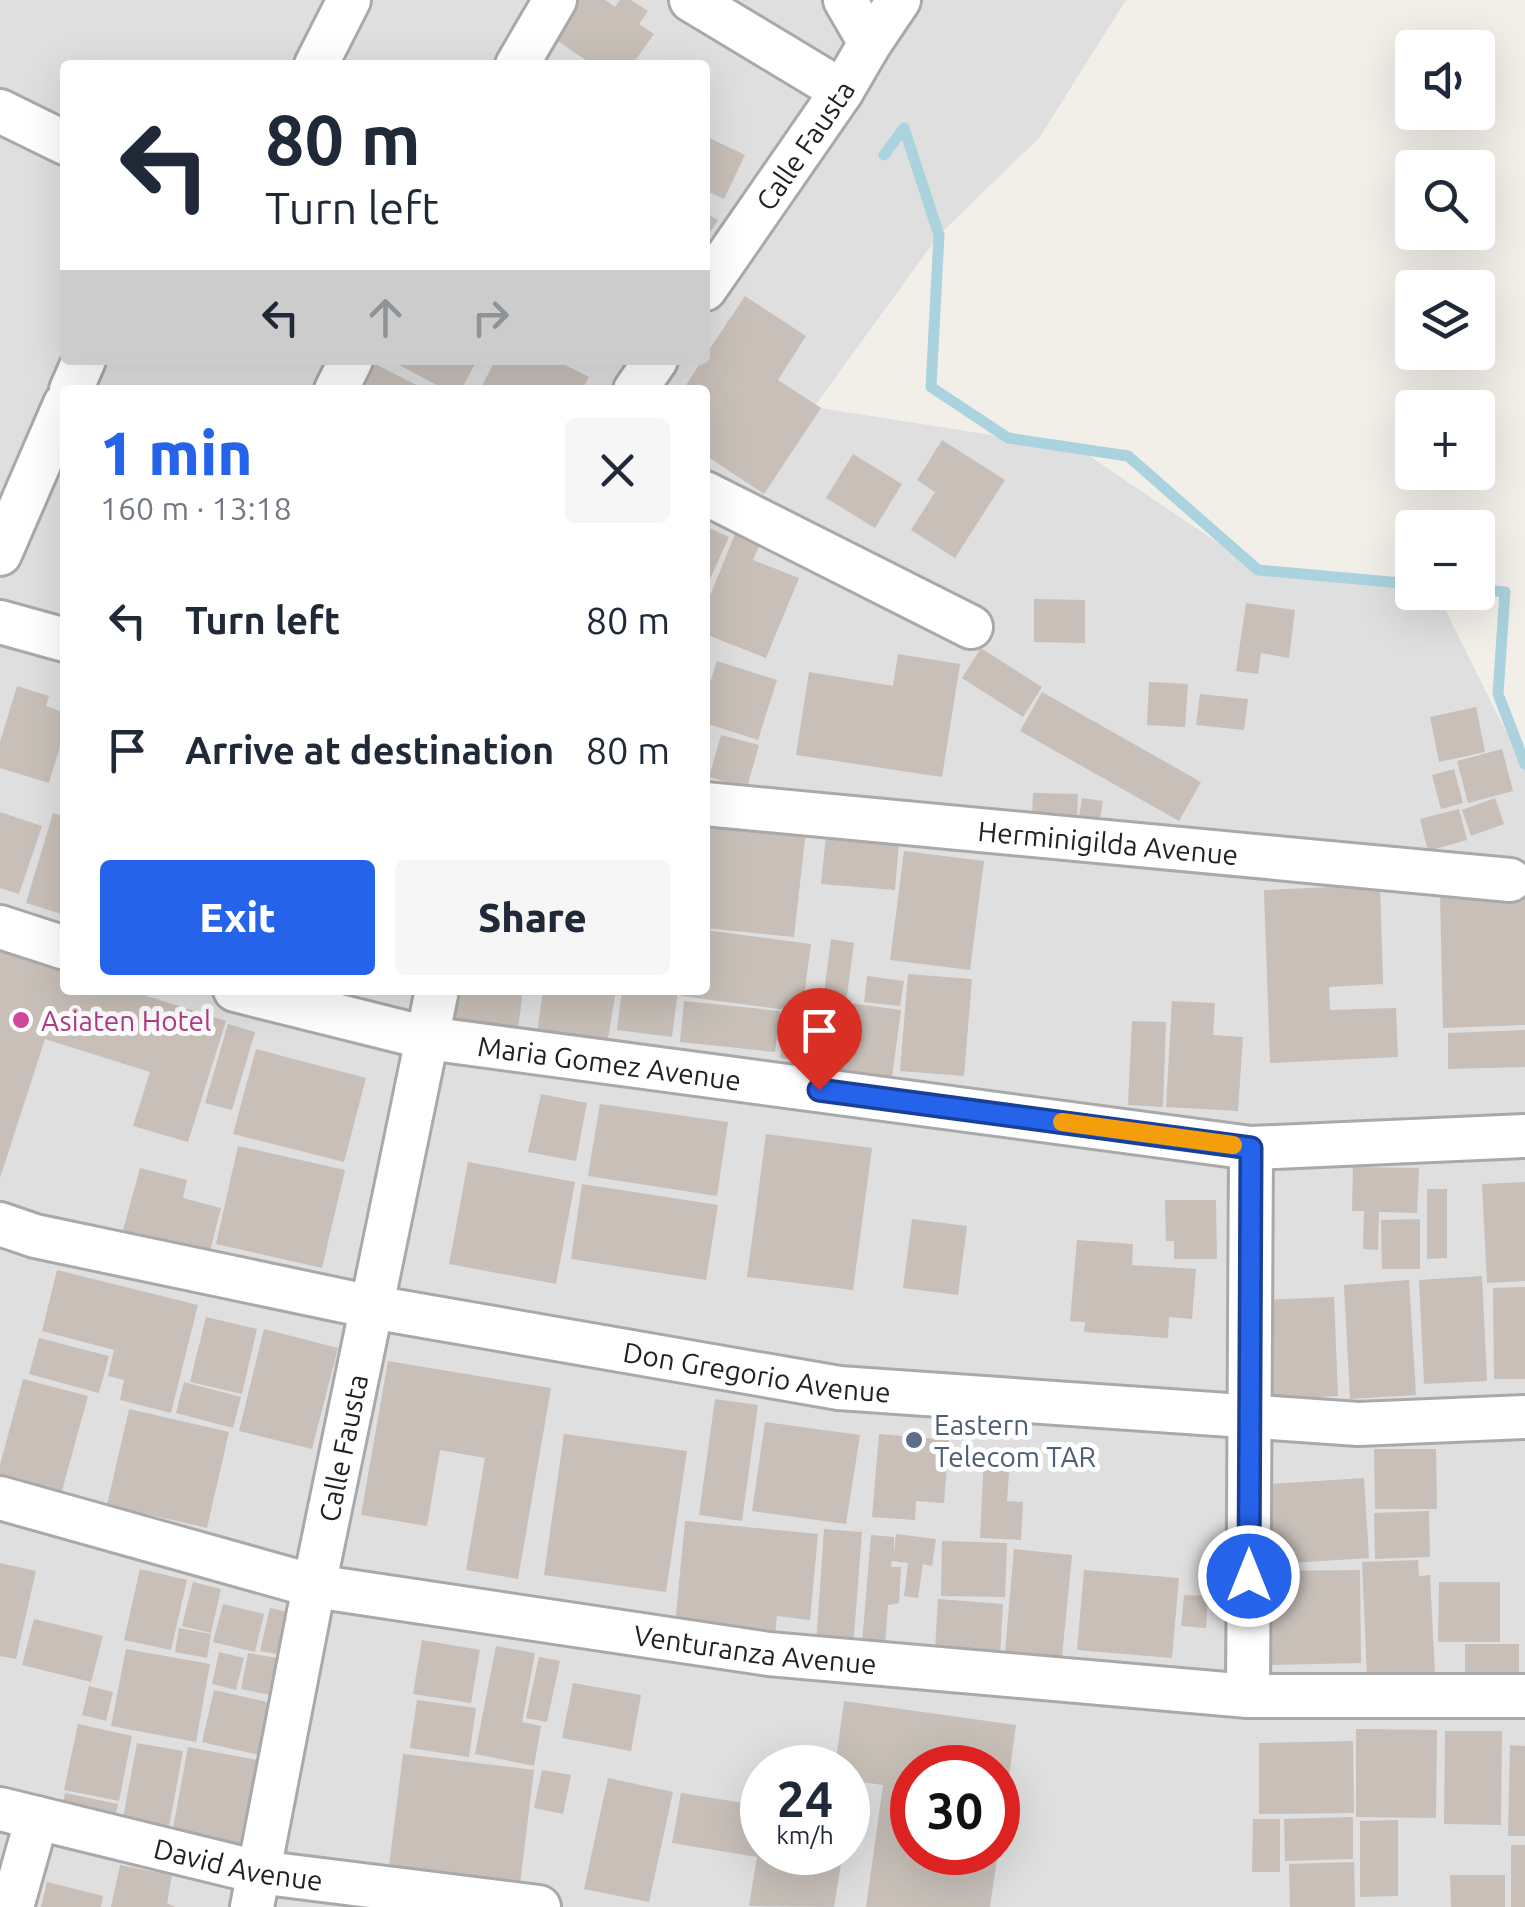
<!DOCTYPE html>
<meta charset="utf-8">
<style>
body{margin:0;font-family:Ubuntu,sans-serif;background:#f6f6f7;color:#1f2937;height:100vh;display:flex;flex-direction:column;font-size:38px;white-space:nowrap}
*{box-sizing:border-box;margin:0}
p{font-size:32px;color:#747a83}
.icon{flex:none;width:55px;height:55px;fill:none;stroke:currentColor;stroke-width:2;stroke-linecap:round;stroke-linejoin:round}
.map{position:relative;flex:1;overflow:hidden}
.drawer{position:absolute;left:60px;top:385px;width:650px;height:610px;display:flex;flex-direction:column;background:#fff;border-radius:10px;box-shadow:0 10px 40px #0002}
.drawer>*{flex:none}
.banner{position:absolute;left:60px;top:60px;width:650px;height:305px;border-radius:10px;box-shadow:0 10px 40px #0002;background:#fff;color:#1f2937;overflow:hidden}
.fabs{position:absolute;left:1395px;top:30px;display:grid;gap:20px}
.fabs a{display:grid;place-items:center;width:100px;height:100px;border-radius:10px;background:#fff;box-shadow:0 10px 40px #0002;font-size:50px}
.speed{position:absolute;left:740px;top:1745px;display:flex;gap:20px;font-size:50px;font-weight:700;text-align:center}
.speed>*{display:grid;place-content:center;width:130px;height:130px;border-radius:50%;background:#fff;box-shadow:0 10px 40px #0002;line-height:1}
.speed small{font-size:25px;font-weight:400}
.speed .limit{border:15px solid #d22;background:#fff;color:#111}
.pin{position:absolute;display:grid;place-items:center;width:85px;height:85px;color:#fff;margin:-102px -42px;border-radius:50% 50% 50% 0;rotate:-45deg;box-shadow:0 0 10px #0007}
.pin .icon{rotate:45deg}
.me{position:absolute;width:110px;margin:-55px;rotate:0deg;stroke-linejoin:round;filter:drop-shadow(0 0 8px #0008)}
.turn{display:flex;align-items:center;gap:35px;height:210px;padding:0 40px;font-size:45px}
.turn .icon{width:130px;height:130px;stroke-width:2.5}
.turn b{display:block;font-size:70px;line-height:85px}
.lanes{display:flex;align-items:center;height:95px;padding:0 40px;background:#0003;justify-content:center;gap:50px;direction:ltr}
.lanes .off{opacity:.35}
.round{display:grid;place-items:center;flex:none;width:105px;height:105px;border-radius:10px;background:#f6f6f7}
.head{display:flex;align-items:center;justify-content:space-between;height:170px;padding:0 40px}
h1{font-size:60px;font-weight:800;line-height:75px;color:#2563eb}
.action{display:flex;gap:20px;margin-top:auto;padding:20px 40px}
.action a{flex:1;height:115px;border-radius:10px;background:#2563eb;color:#fff;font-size:40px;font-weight:800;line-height:115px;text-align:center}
.action a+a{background:#f6f6f7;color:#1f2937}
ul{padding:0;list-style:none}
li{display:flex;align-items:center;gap:30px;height:130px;padding:0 40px}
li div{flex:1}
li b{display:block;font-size:38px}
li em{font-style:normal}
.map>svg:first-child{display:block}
.residential{fill:#e0dfdf;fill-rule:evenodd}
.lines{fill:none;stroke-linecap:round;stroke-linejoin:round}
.stream{stroke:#aad3df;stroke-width:11}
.building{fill:#c7bfb8}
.minor-casing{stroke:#a9a9a9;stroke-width:48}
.minor{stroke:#fff;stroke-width:42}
.route-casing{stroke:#184099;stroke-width:25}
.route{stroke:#2563eb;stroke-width:18}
.slow{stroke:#f59e0b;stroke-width:18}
.hotel-dot{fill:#d1479c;stroke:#fff;stroke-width:4}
.service-dot{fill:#5c6f8a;stroke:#fff;stroke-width:4}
.labels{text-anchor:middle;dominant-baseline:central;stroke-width:10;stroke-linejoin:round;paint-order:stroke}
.street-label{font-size:28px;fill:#222;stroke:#fff}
.hotel-label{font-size:28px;fill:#b23c85;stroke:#fff;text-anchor:start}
.service-label{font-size:28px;fill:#4e5e75;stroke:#fff;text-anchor:start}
</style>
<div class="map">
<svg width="1525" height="1907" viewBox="0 0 1525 1907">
<rect width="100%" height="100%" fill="#f2efe9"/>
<path class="residential" d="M0 0H1126L1040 137 939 235 814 407 1079 449 1258 570 1412 584V592L1437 593 1525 770V1907H0ZM65 65H705V360H65ZM65 390H705V990H65ZM762 1768H848V1852H762ZM912 1768H998V1852H912Z"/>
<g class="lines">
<path class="stream" d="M884 155 904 128 939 235 931 387 1008 438 1128 456 1258 570 1412 584
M1478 589 1505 592 1498 694 1525 764"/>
</g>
<path class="building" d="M578 0H605L615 7 620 0H631L648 11 639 24 654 34 632 65H593L552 37Z
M705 136 745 155 724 199 705 190Z
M705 212 718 220 705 240Z
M745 296 806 336 778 380 821 408 764 494 705 455V390H683L702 360H705V356Z
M390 360H477L461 390H446Z
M495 360H555L589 377 582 390H480Z
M373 363 426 390H359Z
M942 440 1005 480 955 558 911 530 935 492 917 480Z
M853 454 902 484 875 528 826 498Z
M705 526 729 537 705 590Z
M735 534 760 544 753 560 799 578 766 658 705 634V608Z
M1034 599 1085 600V643L1034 642Z
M1246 603 1295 610 1289 658 1261 653 1258 674 1236 671Z
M981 648 1042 687 1023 717 962 678Z
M898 654 960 664 942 777 796 755 809 672 893 686Z
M717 661 777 680 758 740 705 723V698Z
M1149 682 1188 684 1185 727 1147 725Z
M17 686 49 696 46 706 65 713V730L49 783 0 768V742Z
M1042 692 1201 782 1179 821 1020 731Z
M1200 694 1248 699 1244 730 1196 725Z
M1476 707 1485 752 1439 762 1430 717Z
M721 735 759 745 747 788 709 777Z
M1502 749 1513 791 1468 803 1457 761Z
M1454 769 1463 803 1441 809 1432 775Z
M1033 793 1078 794 1077 818 1032 816Z
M1082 798 1103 801 1100 819 1079 817Z
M1495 798 1504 824 1471 836 1462 810Z
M1459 809 1467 840 1428 851 1420 819Z
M0 812 42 826 19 894 0 888Z
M53 813 65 817V915L26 903Z
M705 819 806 830 794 937 705 928Z
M826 835 899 842 895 890 821 884Z
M904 851 984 861 970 970 890 960Z
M1380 885 1383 984 1329 987 1330 1010 1396 1008 1398 1057 1270 1063 1264 890Z
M1525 889V1025L1443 1028 1440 891Z
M705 930 811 944 802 1012 681 996 682 990H705Z
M831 939 854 943 844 1018 821 1015Z
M0 950 65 971V990H128L226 1021 188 1142 133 1126 150 1072 45 1039 0 1178Z
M908 974 972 979 964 1076 900 1071Z
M867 976 904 981 900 1006 864 1002Z
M457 990H523L518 1029 453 1020Z
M543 990H616L607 1044 537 1033Z
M622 990H678L672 1037 617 1030Z
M684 1001 780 1011 775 1052 680 1042Z
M1172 1001 1215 1003 1213 1035 1243 1037 1238 1111 1166 1107Z
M849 1003 901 1010 892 1077 840 1070Z
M786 1014 810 1016 804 1061 780 1058Z
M816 1021 834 1024 829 1064 811 1061Z
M1132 1021 1166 1022 1163 1107 1128 1105Z
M228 1024 255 1032 232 1110 205 1103Z
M1525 1030V1067L1448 1069V1033Z
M256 1049 366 1078 344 1162 233 1134Z
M541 1094 587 1103 576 1161 528 1152Z
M600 1104 728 1122 717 1196 588 1176Z
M766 1134 872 1148 853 1290 747 1277Z
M238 1146 345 1170 322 1268 216 1244Z
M468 1162 575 1182 556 1284 449 1264Z
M1353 1167 1419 1168 1417 1213 1379 1212 1378 1250 1363 1249 1364 1211H1352Z
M140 1168 187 1180 183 1198 221 1208 209 1254 123 1230Z
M1525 1182V1281L1487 1283 1482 1184Z
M582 1184 718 1205 706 1280 571 1259Z
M1427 1189H1447V1258L1427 1259Z
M1165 1200H1216L1217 1259H1174V1241H1166Z
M912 1219 967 1226 958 1295 903 1288Z
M1420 1219V1269H1382L1381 1220Z
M1077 1240 1133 1244 1132 1265 1196 1269 1192 1319 1169 1317 1168 1338 1084 1332 1085 1322 1070 1321Z
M57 1270 198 1305 171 1413 120 1400 124 1380 108 1376 114 1350 42 1331Z
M1482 1276 1487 1381 1424 1384 1419 1280Z
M1409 1280 1416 1395 1350 1399 1344 1285Z
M1525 1287V1379H1494L1493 1288Z
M1334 1297 1338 1396 1266 1400 1262 1300Z
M206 1317 257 1329 242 1394 190 1382Z
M264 1329 338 1348 312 1449 239 1431Z
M39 1338 109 1356 99 1393 29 1374Z
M388 1361 551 1388 518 1579 466 1570 485 1458 440 1450 427 1526 361 1515Z
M23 1379 88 1396 60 1498 0 1482V1465Z
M184 1382 241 1397 233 1428 176 1413Z
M715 1399 758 1405 742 1521 699 1515Z
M129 1409 229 1432 207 1528 107 1505Z
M765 1422 860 1435 846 1524 752 1511Z
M564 1434 687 1451 666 1592 544 1575Z
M879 1434 949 1440 944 1503 916 1501 915 1520 872 1517Z
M1374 1449H1436L1437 1509H1375Z
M984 1456 1010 1458 1007 1501 1023 1502 1021 1540 980 1538Z
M1364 1478 1369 1558 1275 1564 1270 1484Z
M1429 1511 1430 1557 1375 1559 1374 1513Z
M685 1521 818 1534 810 1620 777 1616 775 1635 675 1625Z
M824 1529 862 1532 853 1648 816 1645Z
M896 1534 936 1539 932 1566 923 1564 918 1598 904 1596 908 1563 892 1561 891 1567H901L899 1603 888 1605 885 1645 862 1644 871 1535 894 1537V1553Z
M942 1541 1007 1543 1005 1597 941 1596Z
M1014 1549 1072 1555 1062 1657 1005 1652Z
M1418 1560 1419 1576 1430 1575 1435 1675 1367 1678 1362 1562Z
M0 1563 36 1571 16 1659 0 1656Z
M140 1569 187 1580 171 1650 124 1640Z
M1084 1570 1179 1578 1172 1658 1077 1650Z
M1360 1570 1361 1663 1266 1665 1265 1571Z
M193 1582 221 1589 211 1633 182 1626Z
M1439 1582H1500V1642H1438Z
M1184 1595 1208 1596 1206 1628 1181 1626Z
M938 1599 1003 1604 1000 1656 935 1651Z
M223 1604 264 1614 255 1652 213 1642Z
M270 1608 297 1614 287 1656 260 1651Z
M34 1619 103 1636 91 1682 22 1665Z
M179 1628 211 1634 207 1658 175 1652Z
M422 1640 480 1650 471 1703 413 1694Z
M1465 1644H1519V1677H1465Z
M496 1646 535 1653 522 1722 541 1726 534 1766 475 1754Z
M126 1649 210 1664 196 1742 111 1726Z
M219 1652 244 1658 236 1690 212 1684Z
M248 1653 283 1659 275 1696 241 1689Z
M539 1657 560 1661 547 1722 526 1718Z
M573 1683 641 1695 631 1751 562 1738Z
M89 1686 113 1692 106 1721 82 1715Z
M214 1690 271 1703 259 1755 202 1742Z
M417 1700 476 1708 469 1757 410 1748Z
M844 1701 1016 1725 1000 1843H998V1768H912V1852H998L990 1907H866L883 1785 848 1780V1768H835Z
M78 1724 132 1736 119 1801 64 1790Z
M1356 1729 1437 1730 1436 1818 1356 1817Z
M1445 1731H1502L1501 1825 1444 1824Z
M1353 1741 1354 1813 1259 1814V1743Z
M137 1743 183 1751 169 1827 123 1818Z
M1510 1745 1525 1746V1836H1508Z
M188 1747 257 1760 242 1846 172 1834Z
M403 1754 534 1770 520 1884 389 1867Z
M542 1770 571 1775 563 1814 534 1808Z
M608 1778 673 1792 649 1902 584 1889Z
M65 1793 118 1804 113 1826 60 1815Z
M681 1793 762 1806V1852H843L834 1907 749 1906 757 1857 672 1843Z
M1353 1817V1859L1285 1861 1284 1819Z
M1253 1819H1280V1872H1252Z
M1398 1820V1896L1360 1897V1821Z
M1511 1845H1525V1907H1511Z
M1354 1862 1355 1907H1290L1289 1864Z
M120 1865 172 1875 167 1903 175 1907H111Z
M1450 1875H1505V1907H1451Z
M47 1882 103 1896 101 1907H41Z"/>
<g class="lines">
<defs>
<g id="minor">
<path d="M691 0 842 91"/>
<path d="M845 0 870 43"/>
<path d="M316 65 349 0"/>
<path d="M517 65 555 0"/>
<path d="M0 111 65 143"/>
<path id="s1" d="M705 289 842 91 870 43 899 0"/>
<path d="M71 390 84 360"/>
<path d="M336 390 351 360"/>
<path d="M635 390 656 360"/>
<path d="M705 493 971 627"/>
<path d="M0 554 65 404"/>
<path d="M0 622 65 640"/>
<path id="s2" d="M705 804 1510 880"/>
<path d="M0 927 65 948"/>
<path id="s3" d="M235 990 427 1038 1251 1148 1525 1136"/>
<path id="s4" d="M0 1224 35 1236 372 1307 839 1388 1358 1424 1525 1417"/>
<path id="s5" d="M0 1498 314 1586 769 1654 1248 1696H1525"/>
<path d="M1248 1696 1251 1148"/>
<path id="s6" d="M0 1809 258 1872 539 1907"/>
<path d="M12 1907 37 1818"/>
<path id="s7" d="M252 1907 314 1586 437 990"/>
</g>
</defs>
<use href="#minor" class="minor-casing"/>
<use href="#minor" class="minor"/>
</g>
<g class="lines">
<defs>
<path id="route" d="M819 1090 1251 1148 1249 1576"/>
</defs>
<use href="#route" class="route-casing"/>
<use href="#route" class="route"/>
<path class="slow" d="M1062 1122 1233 1145"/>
</g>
<circle class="hotel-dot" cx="21" cy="1020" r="10"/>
<circle class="service-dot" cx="914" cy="1440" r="10"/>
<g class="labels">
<g class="street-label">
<text stroke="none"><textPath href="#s1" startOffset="175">Calle Fausta</textPath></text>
<text stroke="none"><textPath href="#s2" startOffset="405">Herminigilda Avenue</textPath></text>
<text stroke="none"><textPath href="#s3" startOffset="382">Maria Gomez Avenue</textPath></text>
<text stroke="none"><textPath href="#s4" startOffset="772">Don Gregorio Avenue</textPath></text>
<text stroke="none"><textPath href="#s7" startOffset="468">Calle Fausta</textPath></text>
<text stroke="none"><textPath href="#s5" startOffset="772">Venturanza Avenue</textPath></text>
<text stroke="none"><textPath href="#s6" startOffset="245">David Avenue</textPath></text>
</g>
<g class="hotel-label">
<text x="41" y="1020">Asiaten Hotel</text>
</g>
<g class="service-label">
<text x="934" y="1424">Eastern<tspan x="934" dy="32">Telecom TAR</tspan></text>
</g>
</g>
</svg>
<div class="fabs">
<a><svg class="icon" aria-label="sound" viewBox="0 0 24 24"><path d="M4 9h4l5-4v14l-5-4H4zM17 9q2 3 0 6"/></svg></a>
<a><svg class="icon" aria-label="search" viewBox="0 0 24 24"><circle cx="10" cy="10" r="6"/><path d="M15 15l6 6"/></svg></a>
<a><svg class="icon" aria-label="layers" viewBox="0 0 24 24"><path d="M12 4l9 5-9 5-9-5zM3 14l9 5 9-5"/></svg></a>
<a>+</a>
<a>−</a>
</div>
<div class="speed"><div>24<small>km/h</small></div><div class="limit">30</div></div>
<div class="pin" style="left:819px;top:1090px;background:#d93025"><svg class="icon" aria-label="arrive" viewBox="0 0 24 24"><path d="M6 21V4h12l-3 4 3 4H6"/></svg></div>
<svg class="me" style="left:1249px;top:1576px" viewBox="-20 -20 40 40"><circle r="17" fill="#2563eb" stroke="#fff" stroke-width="3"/><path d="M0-11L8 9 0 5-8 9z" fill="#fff"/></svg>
<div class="banner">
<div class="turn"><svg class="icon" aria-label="left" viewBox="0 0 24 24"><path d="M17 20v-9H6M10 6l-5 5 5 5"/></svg><div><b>80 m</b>Turn left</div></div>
<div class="lanes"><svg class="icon" aria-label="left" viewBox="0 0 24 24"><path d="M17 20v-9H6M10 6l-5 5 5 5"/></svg><svg class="icon off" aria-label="ahead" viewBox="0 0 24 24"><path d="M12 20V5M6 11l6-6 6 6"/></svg><svg class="icon off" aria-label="right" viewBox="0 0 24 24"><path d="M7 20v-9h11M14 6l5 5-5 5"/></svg></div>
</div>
<section class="drawer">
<div class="head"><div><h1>1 min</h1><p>160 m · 13:18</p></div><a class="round"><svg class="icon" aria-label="close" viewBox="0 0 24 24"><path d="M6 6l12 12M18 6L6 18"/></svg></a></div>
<ul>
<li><svg class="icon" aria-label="left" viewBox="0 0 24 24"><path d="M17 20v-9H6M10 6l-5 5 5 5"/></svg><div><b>Turn left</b></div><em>80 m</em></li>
<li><svg class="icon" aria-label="arrive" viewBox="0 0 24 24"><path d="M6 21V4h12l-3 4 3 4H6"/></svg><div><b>Arrive at destination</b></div><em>80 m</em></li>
</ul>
<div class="action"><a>Exit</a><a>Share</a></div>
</section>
</div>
